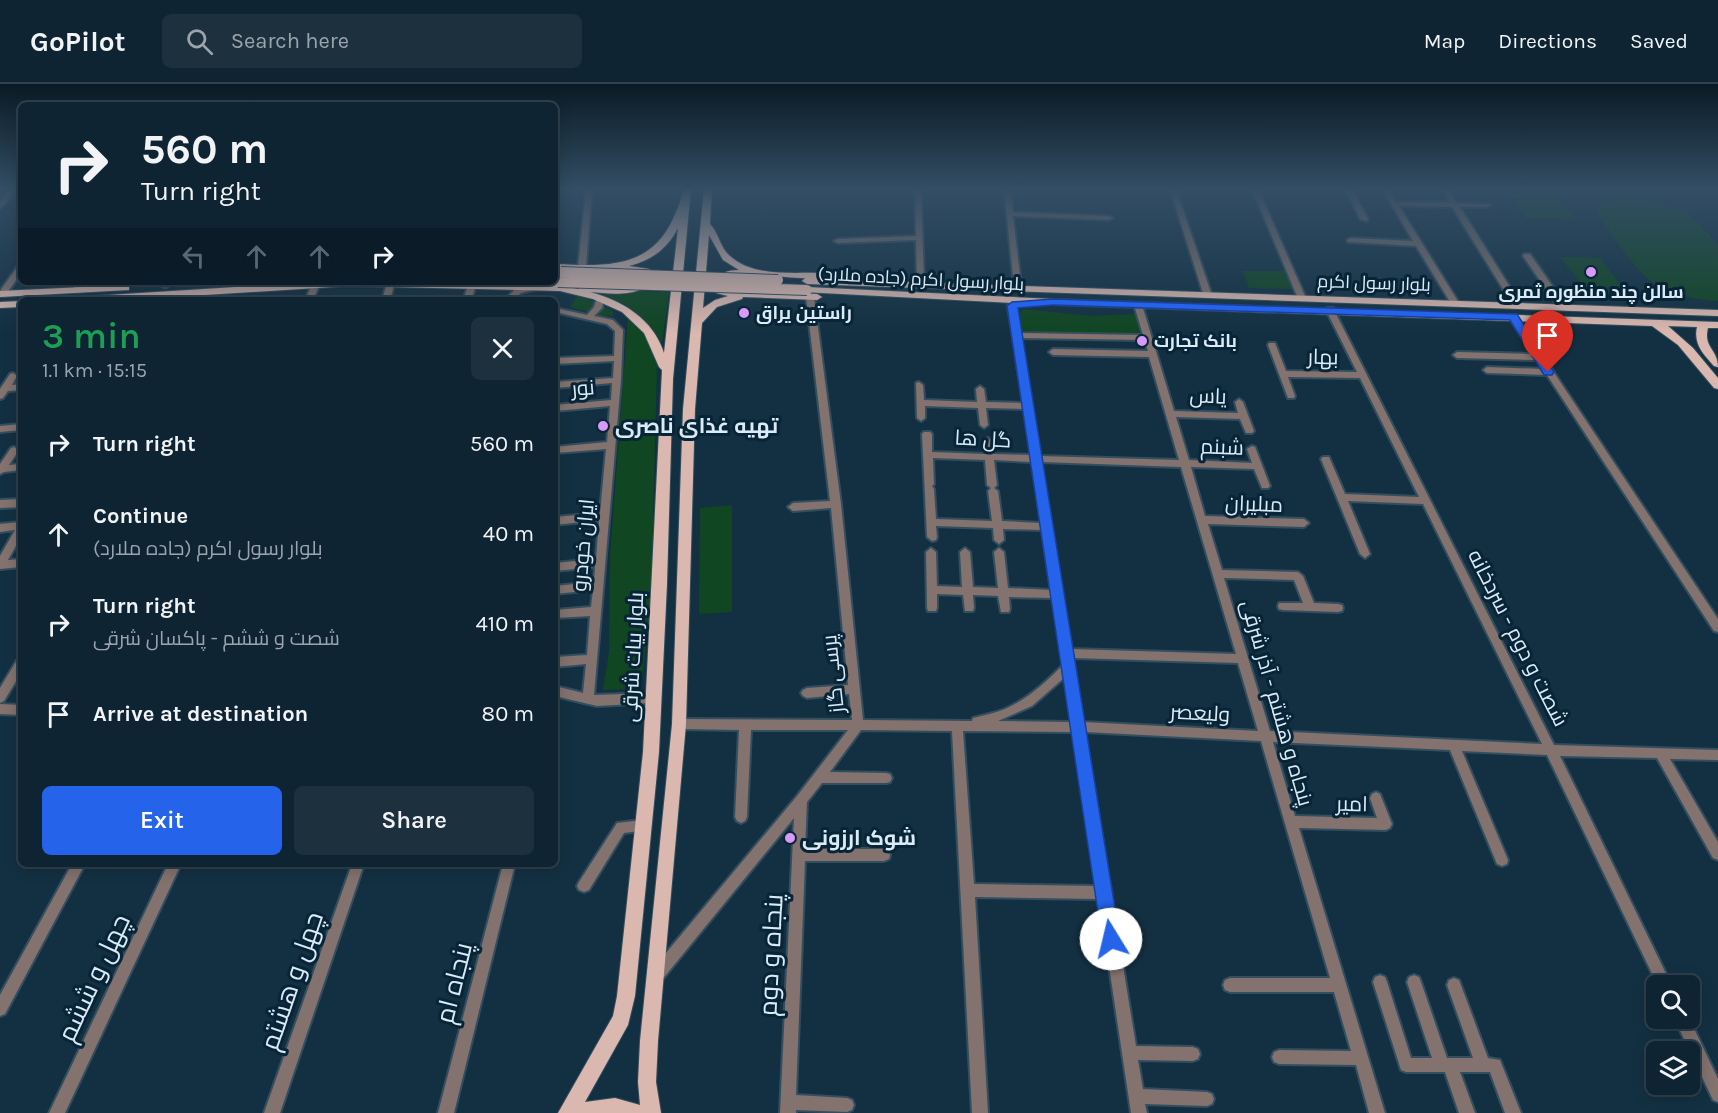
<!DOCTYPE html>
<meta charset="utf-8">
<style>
body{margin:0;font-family:Karla,Cairo,sans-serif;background:#1c303e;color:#f1f3f6;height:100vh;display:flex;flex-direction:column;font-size:22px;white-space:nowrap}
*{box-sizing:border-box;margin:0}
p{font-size:20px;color:#9ba4ac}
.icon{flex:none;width:33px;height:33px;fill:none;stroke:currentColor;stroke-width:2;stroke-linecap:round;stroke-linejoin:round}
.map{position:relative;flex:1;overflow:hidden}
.panel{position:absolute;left:18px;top:213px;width:540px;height:570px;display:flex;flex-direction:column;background:#0e2432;border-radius:9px;box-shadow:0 3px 15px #0003,0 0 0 2px #2e414d}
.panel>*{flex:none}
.hud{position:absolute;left:18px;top:18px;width:540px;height:183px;border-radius:9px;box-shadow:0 3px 15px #0003,0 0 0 2px #2e414d;background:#0e2432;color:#f1f3f6;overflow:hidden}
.controls{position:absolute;left:1646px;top:891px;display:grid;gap:12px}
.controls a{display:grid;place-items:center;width:54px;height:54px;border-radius:9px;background:#0e2432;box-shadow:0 3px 15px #0003,0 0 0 2px #2e414d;font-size:30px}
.pin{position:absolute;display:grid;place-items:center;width:51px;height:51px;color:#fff;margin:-62px -26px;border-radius:50% 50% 50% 0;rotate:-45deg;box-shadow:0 0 6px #0007}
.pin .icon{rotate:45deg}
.me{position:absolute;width:66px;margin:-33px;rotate:351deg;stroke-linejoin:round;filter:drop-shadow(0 0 4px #0008)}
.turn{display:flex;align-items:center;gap:21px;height:126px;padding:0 24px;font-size:27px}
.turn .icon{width:78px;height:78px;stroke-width:2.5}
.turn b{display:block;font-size:42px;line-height:51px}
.lanes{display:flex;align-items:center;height:57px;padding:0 24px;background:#0003;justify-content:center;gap:30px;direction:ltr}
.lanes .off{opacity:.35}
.round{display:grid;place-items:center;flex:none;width:63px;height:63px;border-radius:9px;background:#1c303e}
.overview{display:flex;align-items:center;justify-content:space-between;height:102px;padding:0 24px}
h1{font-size:36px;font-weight:600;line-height:45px;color:#1e9e55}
.button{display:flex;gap:12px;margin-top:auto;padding:12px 24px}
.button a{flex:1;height:69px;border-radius:9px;background:#2563eb;color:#fff;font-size:24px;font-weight:600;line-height:69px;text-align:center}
.button a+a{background:#1c303e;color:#f1f3f6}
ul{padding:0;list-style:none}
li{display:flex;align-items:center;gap:18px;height:90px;padding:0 24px}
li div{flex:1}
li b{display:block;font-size:22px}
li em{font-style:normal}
header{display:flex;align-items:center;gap:36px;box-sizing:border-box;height:84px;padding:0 30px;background:#0e2432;border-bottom:2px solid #2e414d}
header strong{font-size:28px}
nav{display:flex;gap:33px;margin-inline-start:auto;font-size:21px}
.search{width:420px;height:54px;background:#1c303e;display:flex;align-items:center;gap:15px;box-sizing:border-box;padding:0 21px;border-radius:9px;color:#9ba4ac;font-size:22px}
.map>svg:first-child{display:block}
.green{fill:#104622}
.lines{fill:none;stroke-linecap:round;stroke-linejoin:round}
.minor-casing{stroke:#334e5f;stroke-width:4}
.major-casing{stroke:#334e5f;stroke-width:2}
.minor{fill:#83726e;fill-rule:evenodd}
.major{fill:#dab8af;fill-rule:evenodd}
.major-bridge-casing{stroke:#334e5f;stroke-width:12;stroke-linecap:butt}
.major-bridge{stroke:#dab8af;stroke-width:10}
.route{fill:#2563eb;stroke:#184099;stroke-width:1.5}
.poi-dot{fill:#d89af8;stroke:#082538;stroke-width:2}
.labels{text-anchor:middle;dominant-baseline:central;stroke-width:6;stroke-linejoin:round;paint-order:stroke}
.far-street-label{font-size:18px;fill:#daebf7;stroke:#082538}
.far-poi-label{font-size:18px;font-weight:bold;fill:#daebf7;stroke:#082538;text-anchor:start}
.street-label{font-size:21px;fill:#daebf7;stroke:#082538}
.poi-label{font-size:21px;font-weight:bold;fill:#daebf7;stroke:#082538;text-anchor:start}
.near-street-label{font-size:26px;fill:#daebf7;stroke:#082538}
</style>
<header>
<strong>GoPilot</strong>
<div class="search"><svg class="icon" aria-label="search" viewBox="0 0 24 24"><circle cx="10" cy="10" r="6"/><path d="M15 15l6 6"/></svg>Search here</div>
<nav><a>Map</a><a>Directions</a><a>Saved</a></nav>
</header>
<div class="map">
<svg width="1718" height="1029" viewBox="0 0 1718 1029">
<rect width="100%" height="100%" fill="#133042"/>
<path class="green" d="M1507 108 1557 109 1576 136 1525 134Z
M1619 113C1641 113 1674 119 1692 133 1701 141 1710 152 1718 161V217C1694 216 1666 209 1647 194 1633 183 1610 147 1598 131L1600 120Z
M1560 173 1600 174 1621 202 1607 203 1612 208H1599L1596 203 1583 202Z
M1243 187H1286L1293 205 1249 204Z
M590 206 669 208 662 259C645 230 623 216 590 206Z
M578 211 613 227V232L598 231 570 223Z
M1023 225 1092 232 1136 230 1141 251 1021 247 1020 228Z
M628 232C643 246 653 260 657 281L651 520 641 605 603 606 609 568 610 472Z
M732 421V528L699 530 700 424Z"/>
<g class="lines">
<defs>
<path id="minor" d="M10 105H17L2 123 0 124V117Z
M586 105H592L586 183 582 185 578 183Z
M915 105H921L924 198H918L917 196 916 156 838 159 834 157 838 155 916 152Z
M1004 105H1010L1013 128 1109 132 1113 134 1109 136 1013 132 1021 200 1020 202H1014Z
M1170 105H1176L1211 209 1210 211H1207L1203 209Z
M1252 105H1258L1305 212 1304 214H1298L1297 212Z
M1346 105H1352L1368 135 1367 137 1360 135Z
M1382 105H1388L1396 118H1450L1442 105H1448L1457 119 1489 120 1491 121 1487 123H1460L1521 221 1520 223H1517L1513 221 1452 123 1399 122 1459 219 1458 221H1452L1416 162 1348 158 1347 156 1351 154 1413 157Z
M1524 170H1530L1567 223 1566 225H1560L1523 172Z
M18 182H21V189L5 212H0V207Z
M78 198H86L79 208H73L72 206Z
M162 198H170L167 203H164L160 201Z
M313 198H319L320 200 313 216H305Z
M387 199H393L394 201 390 216H382Z
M469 199H475L476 201 471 216H463Z
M534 201H537V205L521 209 513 216H505L515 205Z
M807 211H813L814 213 841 420 863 636 972 637 973 634C984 631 995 629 1005 625 1028 615 1046 598 1063 581L1053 514 1009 513 1010 525 1009 528H1001L998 512 973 511 974 524 973 527H965L963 511 937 510V524L936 527H928L927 524 926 468 931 464 936 468 937 502 962 503 960 468 965 464 970 468 973 503 998 504 994 468 999 464 1004 468 1008 504 1051 506 1042 446 1003 445 1004 456 999 460 994 456 993 444 936 442 937 453 936 456 932 457 927 453 922 350 924 348H930L932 350V368L985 370 983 357 988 354 993 357 994 370 1031 371 1024 325 986 324 988 341 984 344 980 341 978 324 925 322V334L921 337 917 334 916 299 919 298 923 301 924 316 977 318 976 305 980 302 984 305 986 318 1023 319 1008 222 1009 220H1012L1016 222 1020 249 1143 251 1134 221 1138 219 1142 221 1174 327 1238 329 1235 318 1239 315 1243 318 1254 347 1252 349H1246L1240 335 1176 333 1189 376 1252 379 1247 365 1252 362 1255 363 1270 402 1268 404H1262L1254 385 1191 383 1205 432 1304 435 1309 439 1304 443 1208 440 1222 486 1298 488 1303 492 1314 519 1338 520 1342 521 1343 524 1342 527 1338 528 1283 526 1279 525 1278 522 1279 519H1303L1294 496 1224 494 1270 647 1542 660 1423 420 1348 417 1370 470 1365 474 1360 470 1321 375 1323 373H1329L1345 410 1419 413 1360 294 1288 293 1295 312 1294 314H1288L1268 261 1269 259H1275L1286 287 1357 288 1326 226 1327 224H1333L1554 661 1718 666V676L1670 675 1718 758V776L1713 774 1657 674 1560 672 1672 902H1658L1547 671 1462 667 1508 776 1507 780 1502 782 1497 780 1450 666 1273 658 1295 732 1377 734 1370 714 1372 710 1376 708 1380 710 1392 740 1390 744 1386 746 1299 744 1385 1029H1369L1356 981 1279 980 1274 978 1272 973 1274 968 1279 966 1351 967 1334 908H1230L1225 906 1223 901 1225 896 1230 894H1330L1261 657 1085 648 1136 962 1193 963 1198 965 1200 970 1198 975 1193 977 1138 976 1143 1005 1207 1008 1212 1010 1214 1015 1212 1020 1207 1022 1145 1020 1147 1029H1131L1099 815 975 813 988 1029H972L952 647 861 646 830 688 886 689 890 690 892 694 890 698 886 699H822L807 718 805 765H884L889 767 890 771 889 775 884 777H805L796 1011 847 1014 852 1016 854 1021 852 1026 847 1028 796 1026V1029H780L794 734 661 897 656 899 651 897 649 892 651 887 797 712 848 646H751L747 733 745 737 741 739 737 737 735 733 739 646 679 645 675 644 673 640 675 636 679 635 852 636 849 610 807 614 803 612 801 609 803 606 807 604 848 601 831 424 793 427 788 423 793 419 830 417 806 213ZM1021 254 1144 256 1148 267 1053 265 1049 268 1053 271 1149 273 1179 376 1040 372ZM933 374 985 376 987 401 991 404 988 407 992 437 936 435 934 405 932 402 934 400ZM994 376 1032 378 1041 439 1002 437 998 407 994 404 997 401ZM1041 378 1181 383 1236 570 1071 565ZM1073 574 1238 579 1258 647 1083 638ZM1065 593 1072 638 998 637 1032 622ZM963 647 1073 648 1097 802 974 800Z
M597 213H603L604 215 602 224 594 232 613 236 623 246 621 296 594 611 652 609 656 611 658 614 656 617 652 619 597 622 555 612V602L583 609 586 580 555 583V573L587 571 590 532 555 534V526L591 523 593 506 555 510V502L594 498 595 483 555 487V479L596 475 599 436 555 441V433L600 429 606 365 555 369V363L607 358 610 322 555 327V321L611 316 612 299 555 304V298L613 294 614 277 555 280V274L614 272 615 247 607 240 555 228V224L587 231 594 223Z
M1510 231H1516L1517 233 1718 535V548L1714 547 1547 291 1487 289 1483 286 1487 283 1543 285 1537 276 1457 274 1453 271 1457 268 1533 270 1509 233Z
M13 289 17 292 12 301 21 300V306L8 307 3 314 0 315V305L10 290Z
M21 340V346L0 348V342Z
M14 363 19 366 9 381 21 380V386L4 388 0 390V380L11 364Z
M21 415V423L0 424V416Z
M21 438V453L8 476 21 475V483L0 485V472L15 446 0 448V440Z
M21 574V589L4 617 0 619V604L17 576Z
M0 620 21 621V631L0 630Z
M643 736 647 738 649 742 647 746 624 749 589 806 584 808 579 806 577 802 579 798 617 739Z
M72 780H85L5 930 0 932V911Z
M168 780H181L65 1029H49Z
M352 780H364L280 1029H264Z
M503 780H515L454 1029H438Z
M1380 891 1385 893 1387 898 1411 974H1432L1407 898 1409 893 1414 891 1419 893 1421 898 1447 974H1473L1447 901 1449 896 1454 894 1459 896 1488 974 1500 976 1521 1029H1505L1490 988H1460L1475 1029H1459L1445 988H1406L1401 986 1373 898 1375 893Z
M1674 934H1689L1718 995V1018L1713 1016Z"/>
<path id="major" d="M683 105H691L673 295 667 500 659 668 635 912 628 941 585 1018 615 1014 640 1021 638 998 640 957 672 640 683 325 704 105H712L710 140C719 149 720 164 730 172 753 193 790 188 818 189L823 192 820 195 1718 226V232L807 200 802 197 805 194C784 194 739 185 722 198L724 205 728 206 817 210 822 213 817 216 743 213 742 215 717 223 702 239 695 325 686 640 658 957 656 998 661 1029H558L613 932 617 912 643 668 662 286 659 283 644 249 622 228 593 215 560 207 348 202 125 216H71L76 213 318 198 560 201 578 205 583 202C601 203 634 210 646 193L643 190 615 185 555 186V180C603 182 650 186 673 135 678 124 681 118 683 105ZM678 144 664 269C653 235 623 217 590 208 613 210 642 214 656 193L649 185 629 182C652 176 667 165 678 144ZM709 151 723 176 739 186C728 186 720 189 712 197L716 209 728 212 715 216 703 224Z
M125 201 129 202V206L0 213V207Z
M807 203 1053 215 1718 238V244H1708C1703 264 1718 265 1718 283L1714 282C1704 271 1693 260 1697 243L1668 242 1693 264 1718 294V305L1714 304 1678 261 1652 242 1053 221 803 208V204Z
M21 217V223L0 224V218Z"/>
</defs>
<use href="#minor" class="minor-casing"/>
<use href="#major" class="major-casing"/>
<use href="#minor" class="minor"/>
<use href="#major" class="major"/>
<defs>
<path id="major-bridge" d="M561 188 778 196
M558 198 807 206"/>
</defs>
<use href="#major-bridge" class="major-bridge-casing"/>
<use href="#major-bridge" class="major-bridge"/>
</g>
<linearGradient id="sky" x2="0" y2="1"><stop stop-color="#0a1a24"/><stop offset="0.42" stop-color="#334e65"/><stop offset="1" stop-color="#334e65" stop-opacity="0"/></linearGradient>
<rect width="1718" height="249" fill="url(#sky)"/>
<path class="route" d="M1053 215 1513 230H1517L1554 288 1552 291H1544L1510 236 1053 221 1018 224 1120 855 1117 861 1111 863 1105 861 1102 855 1007 222 1012 218Z"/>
<g class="poi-dot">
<circle cx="1591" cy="188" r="6"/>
<circle cx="744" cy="229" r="6"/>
<circle cx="1142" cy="257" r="6"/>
<circle cx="603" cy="342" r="6"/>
<circle cx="790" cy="754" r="6"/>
</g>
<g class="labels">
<g class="far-street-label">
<text transform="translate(921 195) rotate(3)">بلوار رسول اکرم (جاده ملارد)</text>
<text transform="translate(1374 199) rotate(2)">بلوار رسول اکرم</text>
</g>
<g class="far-poi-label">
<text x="1591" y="208" text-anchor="middle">سالن چند منظوره ثمری</text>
<text x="756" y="229">راستین یراق</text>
<text x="1154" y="257">بانک تجارت</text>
</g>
<g class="street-label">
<text transform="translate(1323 273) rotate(1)">بهار</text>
<text transform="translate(583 304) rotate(-5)">نور</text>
<text transform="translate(1208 312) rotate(2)">یاس</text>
<text transform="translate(983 355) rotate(3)">گل ها</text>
<text transform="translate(1222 363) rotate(2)">شبنم</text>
<text transform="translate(1254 420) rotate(2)">مبلیران</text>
<text transform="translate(583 461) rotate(-85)">ایران خودرو</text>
<text transform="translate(1518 554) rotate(63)">شصت و دوم - سردخانه</text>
<text transform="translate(633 573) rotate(-87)">بلوار بیات شرقی</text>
<text transform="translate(833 590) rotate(-96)">پرسی گاز</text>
<text transform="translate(1277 619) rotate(74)">پنجاه و هشتم - آذر شرقی</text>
<text transform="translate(1200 629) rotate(3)">ولیعصر</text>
<text transform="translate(1352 720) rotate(1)">امیر</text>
</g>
<g class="poi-label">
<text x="615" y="342">تهیه غذای ناصری</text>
<text x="802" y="754">شوک ارزونی</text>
</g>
<g class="near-street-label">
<text transform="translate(771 871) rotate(-87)">پنجاه و دوم</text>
<text transform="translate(94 894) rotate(-65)">چهل و ششم</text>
<text transform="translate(292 897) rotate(-71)">چهل و هشتم</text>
<text transform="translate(454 899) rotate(-76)">پنجاه ام</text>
</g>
</g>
</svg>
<div class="controls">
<a><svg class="icon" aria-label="search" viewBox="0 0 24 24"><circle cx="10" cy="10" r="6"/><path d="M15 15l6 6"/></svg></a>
<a><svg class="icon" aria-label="layers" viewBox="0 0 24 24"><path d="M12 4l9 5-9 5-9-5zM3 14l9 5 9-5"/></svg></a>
</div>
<div class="pin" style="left:1548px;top:288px;background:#d93025"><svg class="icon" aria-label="arrive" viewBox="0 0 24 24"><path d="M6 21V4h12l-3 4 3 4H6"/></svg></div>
<svg class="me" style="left:1111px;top:855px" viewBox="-20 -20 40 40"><circle r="19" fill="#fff"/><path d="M0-13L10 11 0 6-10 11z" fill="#2563eb"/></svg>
<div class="hud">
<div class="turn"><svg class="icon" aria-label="right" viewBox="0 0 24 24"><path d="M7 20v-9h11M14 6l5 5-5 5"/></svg><div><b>560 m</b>Turn right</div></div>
<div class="lanes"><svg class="icon off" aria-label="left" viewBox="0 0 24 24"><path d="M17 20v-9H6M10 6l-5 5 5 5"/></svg><svg class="icon off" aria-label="ahead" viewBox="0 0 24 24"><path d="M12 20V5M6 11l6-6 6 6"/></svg><svg class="icon off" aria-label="ahead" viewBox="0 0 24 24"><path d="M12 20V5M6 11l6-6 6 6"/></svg><svg class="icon" aria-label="right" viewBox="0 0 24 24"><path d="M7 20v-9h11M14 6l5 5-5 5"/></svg></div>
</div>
<section class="panel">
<div class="overview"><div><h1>3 min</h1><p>1.1 km · 15:15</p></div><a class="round"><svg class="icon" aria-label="close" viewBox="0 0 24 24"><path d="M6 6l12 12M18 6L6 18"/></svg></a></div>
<ul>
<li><svg class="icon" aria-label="right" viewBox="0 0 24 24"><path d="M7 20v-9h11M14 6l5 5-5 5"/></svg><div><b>Turn right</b></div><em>560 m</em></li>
<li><svg class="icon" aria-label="ahead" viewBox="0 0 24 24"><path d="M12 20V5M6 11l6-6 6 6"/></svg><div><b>Continue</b><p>بلوار رسول اکرم (جاده ملارد)</p></div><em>40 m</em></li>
<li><svg class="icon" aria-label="right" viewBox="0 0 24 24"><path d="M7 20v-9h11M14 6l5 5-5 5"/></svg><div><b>Turn right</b><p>شصت و ششم - پاکسان شرقی</p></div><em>410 m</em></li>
<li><svg class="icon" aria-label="arrive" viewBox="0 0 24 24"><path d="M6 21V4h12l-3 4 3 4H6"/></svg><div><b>Arrive at destination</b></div><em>80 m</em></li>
</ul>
<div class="button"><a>Exit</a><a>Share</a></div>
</section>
</div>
